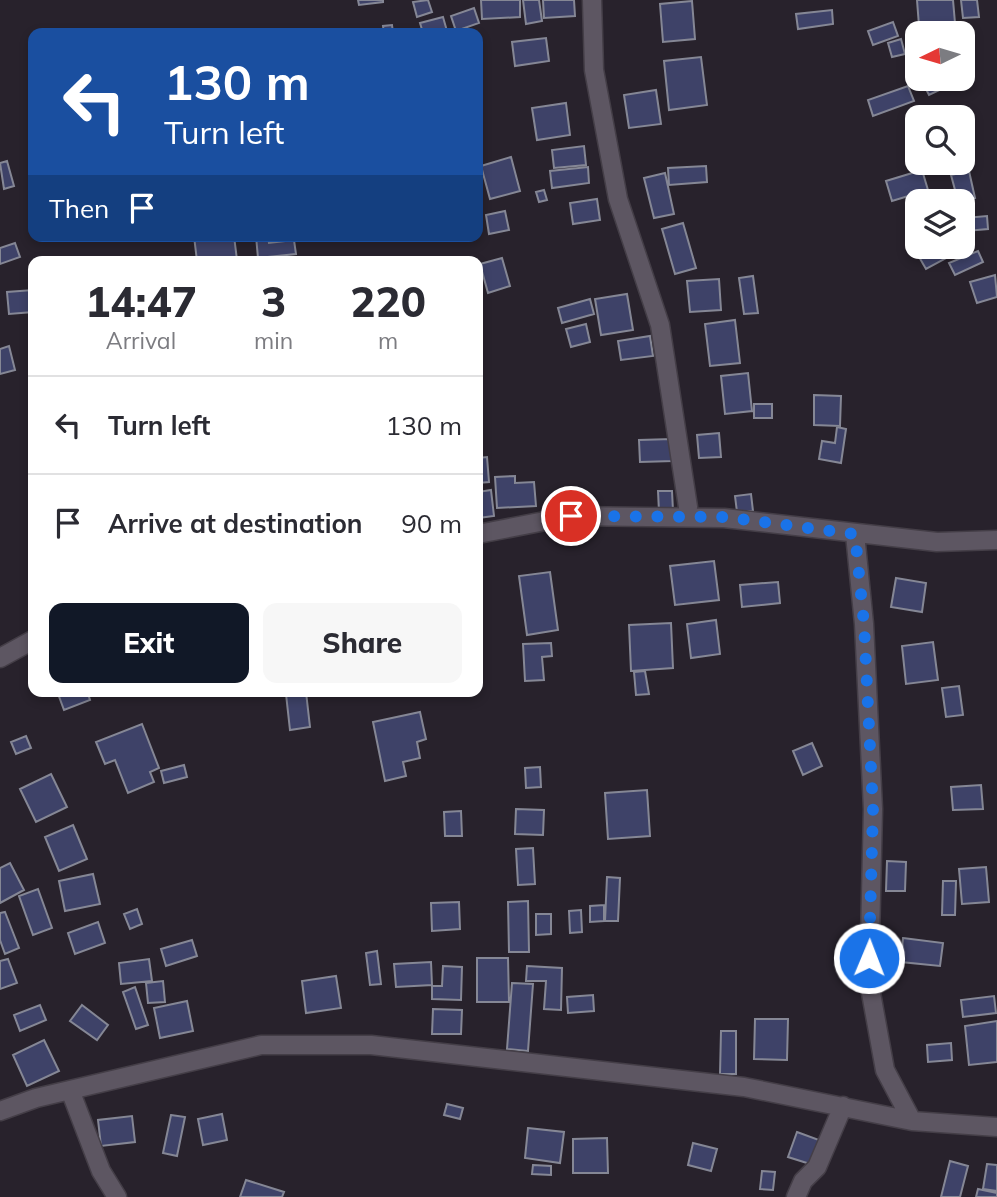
<!DOCTYPE html>
<style>
body{margin:0;font-family:Mulish,sans-serif;background:#f7f7f7;color:#2b2b33;height:100vh;display:flex;flex-direction:column;font-size:26px;white-space:nowrap}
*{box-sizing:border-box;margin:0}
p{font-size:23px;color:#7c7c81}
.icon{flex:none;width:38px;height:38px;fill:none;stroke:currentColor;stroke-width:2;stroke-linecap:round;stroke-linejoin:round}
.map{position:relative;flex:1;overflow:hidden}
.details{position:absolute;left:28px;top:256px;width:455px;height:441px;display:flex;flex-direction:column;background:#fff;border-radius:14px;box-shadow:0 4px 10px #0003}
.details>*{flex:none}
.guide{position:absolute;left:28px;top:28px;width:455px;height:214px;border-radius:14px;box-shadow:0 4px 10px #0003;background:#1a4fa0;color:#fff;overflow:hidden}
.needle{width:46px;rotate:265deg}
.buttons{position:absolute;left:905px;top:21px;display:grid;gap:14px}
.buttons a{display:grid;place-items:center;width:70px;height:70px;border-radius:14px;background:#fff;box-shadow:0 4px 10px #0003;font-size:35px}
.pin{position:absolute;display:grid;place-items:center;width:60px;height:60px;color:#fff;margin:-30px;border:4px solid #fff;border-radius:50%;box-shadow:0 2px 7px #0007}
.me{position:absolute;width:77px;margin:-38px;rotate:1deg;stroke-linejoin:round;filter:drop-shadow(0 0 5px #0008)}
.turn{display:flex;align-items:center;gap:24px;height:147px;padding:0 21px;font-size:32px}
.turn .icon{width:91px;height:91px;stroke-width:2.5}
.turn b{display:block;font-size:49px;line-height:60px}
.then{display:flex;align-items:center;height:66px;padding:0 21px;background:#0003;gap:14px;font-size:26px}
.eta{display:flex;justify-content:space-evenly;align-items:center;height:119px;text-align:center}
.eta b{font-size:42px;font-weight:800;line-height:49px}
.primary-button{display:flex;gap:14px;margin-top:auto;padding:14px 21px}
.primary-button a{flex:1;height:80px;border-radius:14px;background:#111827;color:#fff;font-size:28px;font-weight:800;line-height:80px;text-align:center}
.primary-button a+a{background:#f7f7f7;color:#2b2b33}
ul{padding:0;list-style:none}
li{display:flex;align-items:center;gap:21px;height:98px;padding:0 21px;border-top:2px solid #e1e1e2}
li div{flex:1}
li b{display:block;font-size:26px}
li em{font-style:normal}
.map>svg:first-child{display:block}
.building{fill:#3e4268;stroke:#858795;stroke-width:2}
.lines{fill:none;stroke-linecap:round;stroke-linejoin:round}
.street-casing{stroke:#443e47;stroke-width:21}
.street{stroke:#5d5662;stroke-width:18}
.route{stroke:#1a73e8;stroke-width:12;stroke-dasharray:0 21.6}
</style>
<div class="map">
<svg width="997" height="1197" viewBox="0 0 997 1197">
<rect width="100%" height="100%" fill="#28222c"/>
<path class="building" d="M358 0H383V2L359 5Z
M428 0 432 12 417 17 413 2Z
M481 0H520V17L482 19Z
M523 0H539L542 21 526 24Z
M543 0H574L575 16 544 18Z
M917 0H953L955 23 919 26Z
M961 0H977L979 17 963 18Z
M692 1 695 39 663 42 660 4Z
M474 8 479 23 456 31 451 16Z
M832 10 833 24 798 29 796 14Z
M443 17 447 31 423 33 420 23Z
M893 22 898 36 873 45 868 31Z
M392 25 393 33H384L383 26Z
M954 26 956 33H922Z
M546 38 549 61 515 66 512 42Z
M901 39 905 54 892 57 888 43Z
M701 57 707 105 669 110 664 61Z
M962 61 969 76 929 95 921 79H962Z
M908 86 914 101 873 116 868 100Z
M656 90 661 124 629 128 624 95Z
M566 103 570 135 537 140 532 108Z
M584 146 586 165 554 168 552 150Z
M511 157 520 191 490 199 481 166Z
M7 161 14 186 4 189 0 163Z
M706 166 707 182 669 185 668 168Z
M588 167 589 183 552 188 550 171Z
M922 170 928 190 892 201 886 181Z
M969 171 975 198 958 201 951 175Z
M665 173 674 214 654 218 644 178Z
M544 190 547 200 539 202 536 192Z
M597 199 600 220 573 224 570 203Z
M505 211 509 230 489 234 486 215Z
M987 216 988 229 966 231 965 218Z
M683 223 696 268 675 274 662 229Z
M194 236H234L237 260 197 261Z
M256 236H268L269 243 294 240 296 254 258 258Z
M272 236H297V238L272 241Z
M15 243 20 257 0 264V248Z
M921 247H959L961 250 926 269 915 250Z
M978 251 983 262 955 275 949 263Z
M502 258 510 286 488 293 480 264Z
M995 275 997 297 977 303 970 282Z
M753 276 758 313 744 314 739 278Z
M719 279 721 310 690 312 687 281Z
M33 290V312L9 314 7 292Z
M627 294 633 330 601 335 595 299Z
M590 299 594 314 562 323 558 308Z
M735 320 740 363 710 366 705 324Z
M586 324 590 342 571 347 566 329Z
M650 336 653 356 621 360 618 341Z
M9 346 15 370 0 374V349Z
M748 373 752 411 725 414 721 376Z
M814 395 841 396 840 426 814 425Z
M754 404H772V418H754Z
M837 427 846 429 841 463 819 459 822 441 835 443Z
M719 433 721 457 699 458 697 435Z
M672 439 673 461 640 462 639 440Z
M487 457 489 482 478 483V458Z
M515 476V483L534 482 536 506 497 508 495 477Z
M491 490 494 516 478 518V492Z
M658 491H672L673 511 659 512Z
M751 494 753 511 737 512 735 496Z
M714 561 719 600 675 605 670 566Z
M550 572 558 630 527 635 519 576Z
M896 578 926 583 922 612 891 607Z
M778 582 780 603 742 607 740 585Z
M716 620 720 654 691 658 687 624Z
M671 623 673 668 631 671 629 625Z
M933 642 938 680 906 684 902 646Z
M551 643 552 656 542 657 544 680 525 681 523 644Z
M645 671 649 694 636 695 634 672Z
M959 686 963 715 946 717 942 688Z
M57 691H87L90 700 64 710Z
M306 692 310 727 290 730 286 694Z
M420 712 426 739 417 742 420 758 403 762 406 776 385 781 373 722Z
M142 724 159 768 150 772 154 782 128 793 115 760 105 764 96 742Z
M26 736 31 748 16 754 11 742Z
M812 743 822 766 803 775 793 751Z
M184 765 187 777 164 783 161 771Z
M540 767 541 787 526 788 525 768Z
M51 774 67 807 36 822 20 789Z
M981 785 983 809 953 810 951 787Z
M647 790 650 836 608 839 605 793Z
M516 809 544 810 543 835 515 834Z
M461 811 462 836H445L444 812Z
M73 825 87 859 59 871 45 837Z
M533 848 535 884 518 885 516 849Z
M887 861 906 862 905 891H886Z
M10 863 24 890 0 903V868Z
M986 867 989 902 962 904 959 869Z
M93 874 100 904 65 911 59 881Z
M607 877 620 878 618 921H605Z
M943 881H956L955 915H942Z
M38 889 52 928 33 935 19 896Z
M528 901 529 952H509L508 902Z
M459 902 460 929 432 931 431 903Z
M604 905V921L590 922V906Z
M137 909 142 924 130 929 124 914Z
M581 910 582 932 570 933 569 911Z
M5 912 19 948 5 954 0 940V913Z
M536 914H551V934L536 935Z
M98 922 105 943 75 954 68 933Z
M903 938 943 943 940 966 901 962Z
M192 940 197 956 166 966 161 949Z
M377 951 381 984 370 985 366 953Z
M477 958H508L509 1002H477Z
M8 959 17 983 0 989V961Z
M149 959 152 981 121 984 119 963Z
M431 962 432 985 396 987 394 964Z
M443 966 462 967 461 1000 432 999V986H442Z
M527 966 562 968 561 1010 544 1009 546 981H526Z
M336 976 341 1008 306 1013 302 981Z
M163 981 165 1002 148 1003 146 983Z
M512 983 533 984 528 1051 507 1049Z
M135 987 148 1025 136 1029 123 992Z
M593 995 594 1011 568 1013 567 997Z
M994 996 996 1013 963 1017 961 1000Z
M187 1001 193 1031 160 1038 154 1008Z
M40 1005 46 1020 20 1031 14 1015Z
M82 1005 108 1025 97 1040 70 1021Z
M433 1009 462 1010 461 1034H432Z
M755 1019H788L787 1060 754 1059Z
M997 1021V1062L969 1065 965 1026Z
M721 1031H736V1074H720Z
M44 1040 59 1071 27 1086 13 1055Z
M951 1043 952 1060 928 1062 927 1045Z
M447 1104 463 1108 460 1119 444 1115Z
M222 1114 227 1140 203 1145 198 1119Z
M171 1115 185 1117 177 1156 163 1153Z
M132 1116 135 1142 101 1146 98 1120Z
M528 1128 564 1132 560 1163 525 1158Z
M797 1132 819 1140 810 1164 788 1157Z
M607 1138 608 1173H573V1139Z
M693 1143 717 1149 711 1171 688 1165Z
M950 1161 968 1166 960 1197H941Z
M987 1164 997 1165V1191L983 1189Z
M533 1165 551 1166V1175L532 1174Z
M762 1171 775 1172 773 1190 760 1189Z
M246 1180 284 1192 282 1197H240Z
M978 1189 997 1193V1197H976Z"/>
<g class="lines">
<defs>
<path id="street" d="M592 0 594 70 618 199 660 325 688 507
M478 534 571 516 724 518 937 542 997 540
M855 534 864 624 873 809 869 982 885 1070 912 1121
M0 658 33 640
M70 1090 101 1171 117 1197
M0 1111 36 1098 261 1045H371L744 1087 912 1121 997 1127
M796 1197 803 1181 817 1167 843 1106"/>
</defs>
<use href="#street" class="street-casing"/>
<use href="#street" class="street"/>
</g>
<g class="lines">
<path class="route" d="M571 516 724 517 855 534 864 624 873 809 869 958"/>
</g>
</svg>
<div class="buttons">
<a><svg class="needle" viewBox="-14 -14 28 28"><path d="M0-13l5 13h-10z" fill="#e53935"/><path d="M0 13l5-13h-10z" fill="#7c7c81"/></svg></a>
<a><svg class="icon" aria-label="search" viewBox="0 0 24 24"><circle cx="10" cy="10" r="6"/><path d="M15 15l6 6"/></svg></a>
<a><svg class="icon" aria-label="layers" viewBox="0 0 24 24"><path d="M12 4l9 5-9 5-9-5zM3 14l9 5 9-5"/></svg></a>
</div>
<div class="pin" style="left:571px;top:516px;background:#d93025"><svg class="icon" aria-label="arrive" viewBox="0 0 24 24"><path d="M6 21V4h12l-3 4 3 4H6"/></svg></div>
<svg class="me" style="left:869px;top:958px" viewBox="-20 -20 40 40"><circle r="17" fill="#1a73e8" stroke="#fff" stroke-width="3"/><path d="M0-11L8 9 0 5-8 9z" fill="#fff"/></svg>
<div class="guide">
<div class="turn"><svg class="icon" aria-label="left" viewBox="0 0 24 24"><path d="M17 20v-9H6M10 6l-5 5 5 5"/></svg><div><b>130 m</b>Turn left</div></div>
<div class="then">Then<svg class="icon" aria-label="arrive" viewBox="0 0 24 24"><path d="M6 21V4h12l-3 4 3 4H6"/></svg></div>
</div>
<section class="details">
<div class="eta">
<div><b>14:47</b><p>Arrival</p></div>
<div><b>3</b><p>min</p></div>
<div><b>220</b><p>m</p></div>
</div>
<ul>
<li><svg class="icon" aria-label="left" viewBox="0 0 24 24"><path d="M17 20v-9H6M10 6l-5 5 5 5"/></svg><div><b>Turn left</b></div><em>130 m</em></li>
<li><svg class="icon" aria-label="arrive" viewBox="0 0 24 24"><path d="M6 21V4h12l-3 4 3 4H6"/></svg><div><b>Arrive at destination</b></div><em>90 m</em></li>
</ul>
<div class="primary-button"><a>Exit</a><a>Share</a></div>
</section>
</div>
